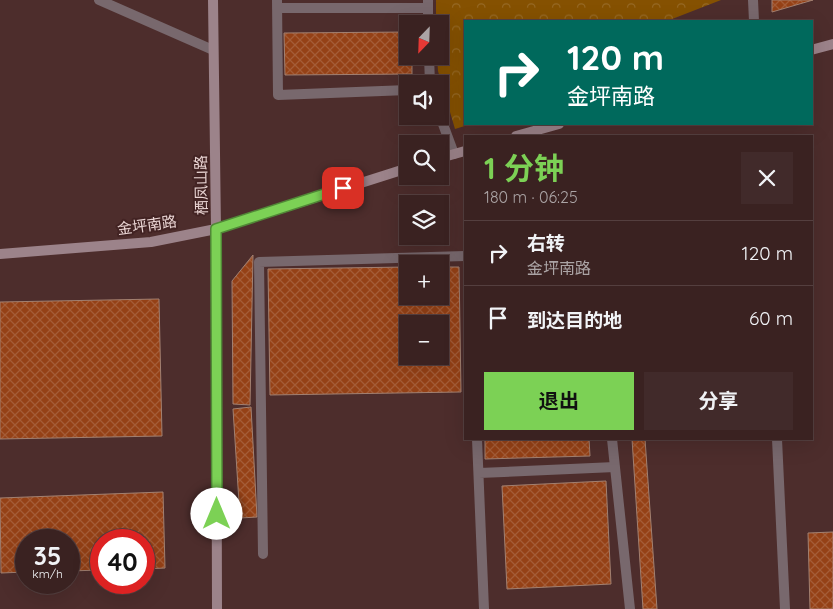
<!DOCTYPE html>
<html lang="zh">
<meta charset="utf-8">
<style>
body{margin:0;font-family:Quicksand,"Noto Sans SC",sans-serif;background:#412a2a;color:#f1f3f6;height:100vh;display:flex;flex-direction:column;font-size:19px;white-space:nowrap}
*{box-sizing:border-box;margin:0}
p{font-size:16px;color:#aba4a5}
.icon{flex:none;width:28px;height:28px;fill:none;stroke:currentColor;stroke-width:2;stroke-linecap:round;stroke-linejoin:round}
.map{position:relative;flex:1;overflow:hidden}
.sheet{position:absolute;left:464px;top:135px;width:349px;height:305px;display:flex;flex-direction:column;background:#3a2221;border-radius:0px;box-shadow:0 5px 20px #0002,0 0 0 1px #543f3f}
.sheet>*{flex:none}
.top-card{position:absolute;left:464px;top:20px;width:349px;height:105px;border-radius:0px;box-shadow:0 5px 20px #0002,0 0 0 1px #543f3f;background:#00695c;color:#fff;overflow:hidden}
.needle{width:32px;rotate:203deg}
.tools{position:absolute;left:399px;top:15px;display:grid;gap:10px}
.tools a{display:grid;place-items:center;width:50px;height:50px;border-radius:0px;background:#3a2221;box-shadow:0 5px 20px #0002,0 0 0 1px #543f3f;font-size:25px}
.speed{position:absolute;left:15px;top:529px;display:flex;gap:10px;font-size:25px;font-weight:700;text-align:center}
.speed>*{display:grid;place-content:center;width:65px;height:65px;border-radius:50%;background:#3a2221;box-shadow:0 5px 20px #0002,0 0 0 1px #543f3f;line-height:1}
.speed small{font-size:12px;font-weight:400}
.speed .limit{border:8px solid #d22;background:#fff;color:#111}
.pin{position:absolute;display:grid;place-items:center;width:42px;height:42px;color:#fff;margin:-21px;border-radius:10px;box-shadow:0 2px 8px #0006}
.me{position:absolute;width:55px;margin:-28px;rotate:0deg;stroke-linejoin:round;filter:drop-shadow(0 0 4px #0008)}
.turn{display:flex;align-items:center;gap:18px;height:105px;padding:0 20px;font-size:22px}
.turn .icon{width:65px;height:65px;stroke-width:2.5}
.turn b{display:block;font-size:35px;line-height:42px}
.round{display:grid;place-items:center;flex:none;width:52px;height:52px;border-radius:0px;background:#412a2a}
.head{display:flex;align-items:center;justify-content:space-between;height:85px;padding:0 20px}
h1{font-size:30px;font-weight:700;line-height:38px;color:#7cd155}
.button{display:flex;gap:10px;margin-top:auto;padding:10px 20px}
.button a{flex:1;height:58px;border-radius:0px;background:#7cd155;color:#111;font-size:20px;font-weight:700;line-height:58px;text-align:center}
.button a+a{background:#412a2a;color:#f1f3f6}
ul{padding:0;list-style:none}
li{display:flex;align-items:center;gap:15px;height:65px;padding:0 20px;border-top:1px solid #543f3f}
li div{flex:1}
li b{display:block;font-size:19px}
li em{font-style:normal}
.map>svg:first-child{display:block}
.park{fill:url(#park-crowns)}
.building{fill:url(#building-cross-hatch);stroke:#a28071;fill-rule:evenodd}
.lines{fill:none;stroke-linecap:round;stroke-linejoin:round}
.street{stroke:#78686d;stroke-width:10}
.secondary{stroke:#9c838a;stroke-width:10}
.route-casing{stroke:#518837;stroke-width:12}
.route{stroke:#7cd155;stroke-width:9}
.labels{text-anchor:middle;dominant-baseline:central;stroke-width:4;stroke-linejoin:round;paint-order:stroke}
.street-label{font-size:15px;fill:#e9d4d3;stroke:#422323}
</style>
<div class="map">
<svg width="833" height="609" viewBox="0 0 833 609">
<defs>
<pattern id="park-crowns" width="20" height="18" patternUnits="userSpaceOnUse" patternTransform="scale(1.25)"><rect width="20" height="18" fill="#855101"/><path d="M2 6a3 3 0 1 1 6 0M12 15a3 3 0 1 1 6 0" fill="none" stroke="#966925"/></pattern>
<pattern id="building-cross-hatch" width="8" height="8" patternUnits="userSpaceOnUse" patternTransform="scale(1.25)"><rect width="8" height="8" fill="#954116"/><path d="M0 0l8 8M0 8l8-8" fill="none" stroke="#a45c37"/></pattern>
</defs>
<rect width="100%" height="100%" fill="#4d2d2c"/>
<path class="park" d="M436 0H721L667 21H465V124H471L455 129 438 71 437 56H440V24H436Z"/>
<path class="building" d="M772 0H813L772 12Z
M408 32V56H412V74L285 75 284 33Z
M253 255 250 405 233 404 232 281Z
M408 267V296H440V267H459L461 392 270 395 268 269ZM408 324H440V356H408Z
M159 299 162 436 0 439V302Z
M251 407 257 517 240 518 233 409Z
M485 439H589L590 456 485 459Z
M632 439H645L657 609H643Z
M606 481 611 584 507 589 502 486Z
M163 492 165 568 144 569V540H101V570L69 571V540H26V572L1 573 0 498Z
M833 532V609H810L808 533Z"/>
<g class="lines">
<path class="street" d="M99 0 213 50
M277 0 278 95 408 90
M428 0V24
M753 0 754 21
M277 8H428
M429 56 430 84
M440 116 454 154
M477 439 484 609
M612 439 630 609
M777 439 785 609
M479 473 615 467
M263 554 259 262 465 256"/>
<path class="secondary" d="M213 0 216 229 217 609
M811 50 833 44
M516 136 559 124
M440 158 465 151
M0 254 151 242 216 229 408 168"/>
</g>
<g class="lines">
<defs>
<path id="route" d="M217 514 216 229 343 188"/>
</defs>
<use href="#route" class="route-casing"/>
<use href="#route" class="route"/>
</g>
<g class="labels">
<g class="street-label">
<text transform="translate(201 185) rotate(-91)">栖凤山路</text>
<text transform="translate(147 225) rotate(-8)">金坪南路</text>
</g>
</g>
</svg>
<div class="tools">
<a><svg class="needle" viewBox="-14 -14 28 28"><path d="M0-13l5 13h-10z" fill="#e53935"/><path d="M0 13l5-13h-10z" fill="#aba4a5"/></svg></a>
<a><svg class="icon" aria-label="sound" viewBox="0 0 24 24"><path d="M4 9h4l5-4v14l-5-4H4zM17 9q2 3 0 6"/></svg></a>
<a><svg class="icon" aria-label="search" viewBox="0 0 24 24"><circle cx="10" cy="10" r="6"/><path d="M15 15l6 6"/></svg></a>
<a><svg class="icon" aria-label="layers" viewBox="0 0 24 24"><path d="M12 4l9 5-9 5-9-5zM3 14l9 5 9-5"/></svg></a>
<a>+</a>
<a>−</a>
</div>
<div class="speed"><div>35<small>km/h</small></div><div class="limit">40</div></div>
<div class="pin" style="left:343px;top:188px;background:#d93025"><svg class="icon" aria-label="arrive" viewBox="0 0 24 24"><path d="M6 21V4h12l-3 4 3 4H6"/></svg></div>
<svg class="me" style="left:217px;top:514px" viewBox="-20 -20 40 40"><circle r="19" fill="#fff"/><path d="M0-13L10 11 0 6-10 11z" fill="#7cd155"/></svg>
<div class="top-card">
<div class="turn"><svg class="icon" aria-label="right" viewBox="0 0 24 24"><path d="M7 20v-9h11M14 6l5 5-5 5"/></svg><div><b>120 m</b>金坪南路</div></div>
</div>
<section class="sheet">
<div class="head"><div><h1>1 分钟</h1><p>180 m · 06:25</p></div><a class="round"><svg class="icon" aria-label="close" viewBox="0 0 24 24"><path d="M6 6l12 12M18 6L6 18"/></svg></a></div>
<ul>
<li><svg class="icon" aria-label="right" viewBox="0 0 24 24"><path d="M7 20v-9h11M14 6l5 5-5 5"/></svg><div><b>右转</b><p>金坪南路</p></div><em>120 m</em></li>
<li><svg class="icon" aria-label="arrive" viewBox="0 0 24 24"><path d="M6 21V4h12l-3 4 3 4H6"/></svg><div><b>到达目的地</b></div><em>60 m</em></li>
</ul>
<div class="button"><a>退出</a><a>分享</a></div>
</section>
</div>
